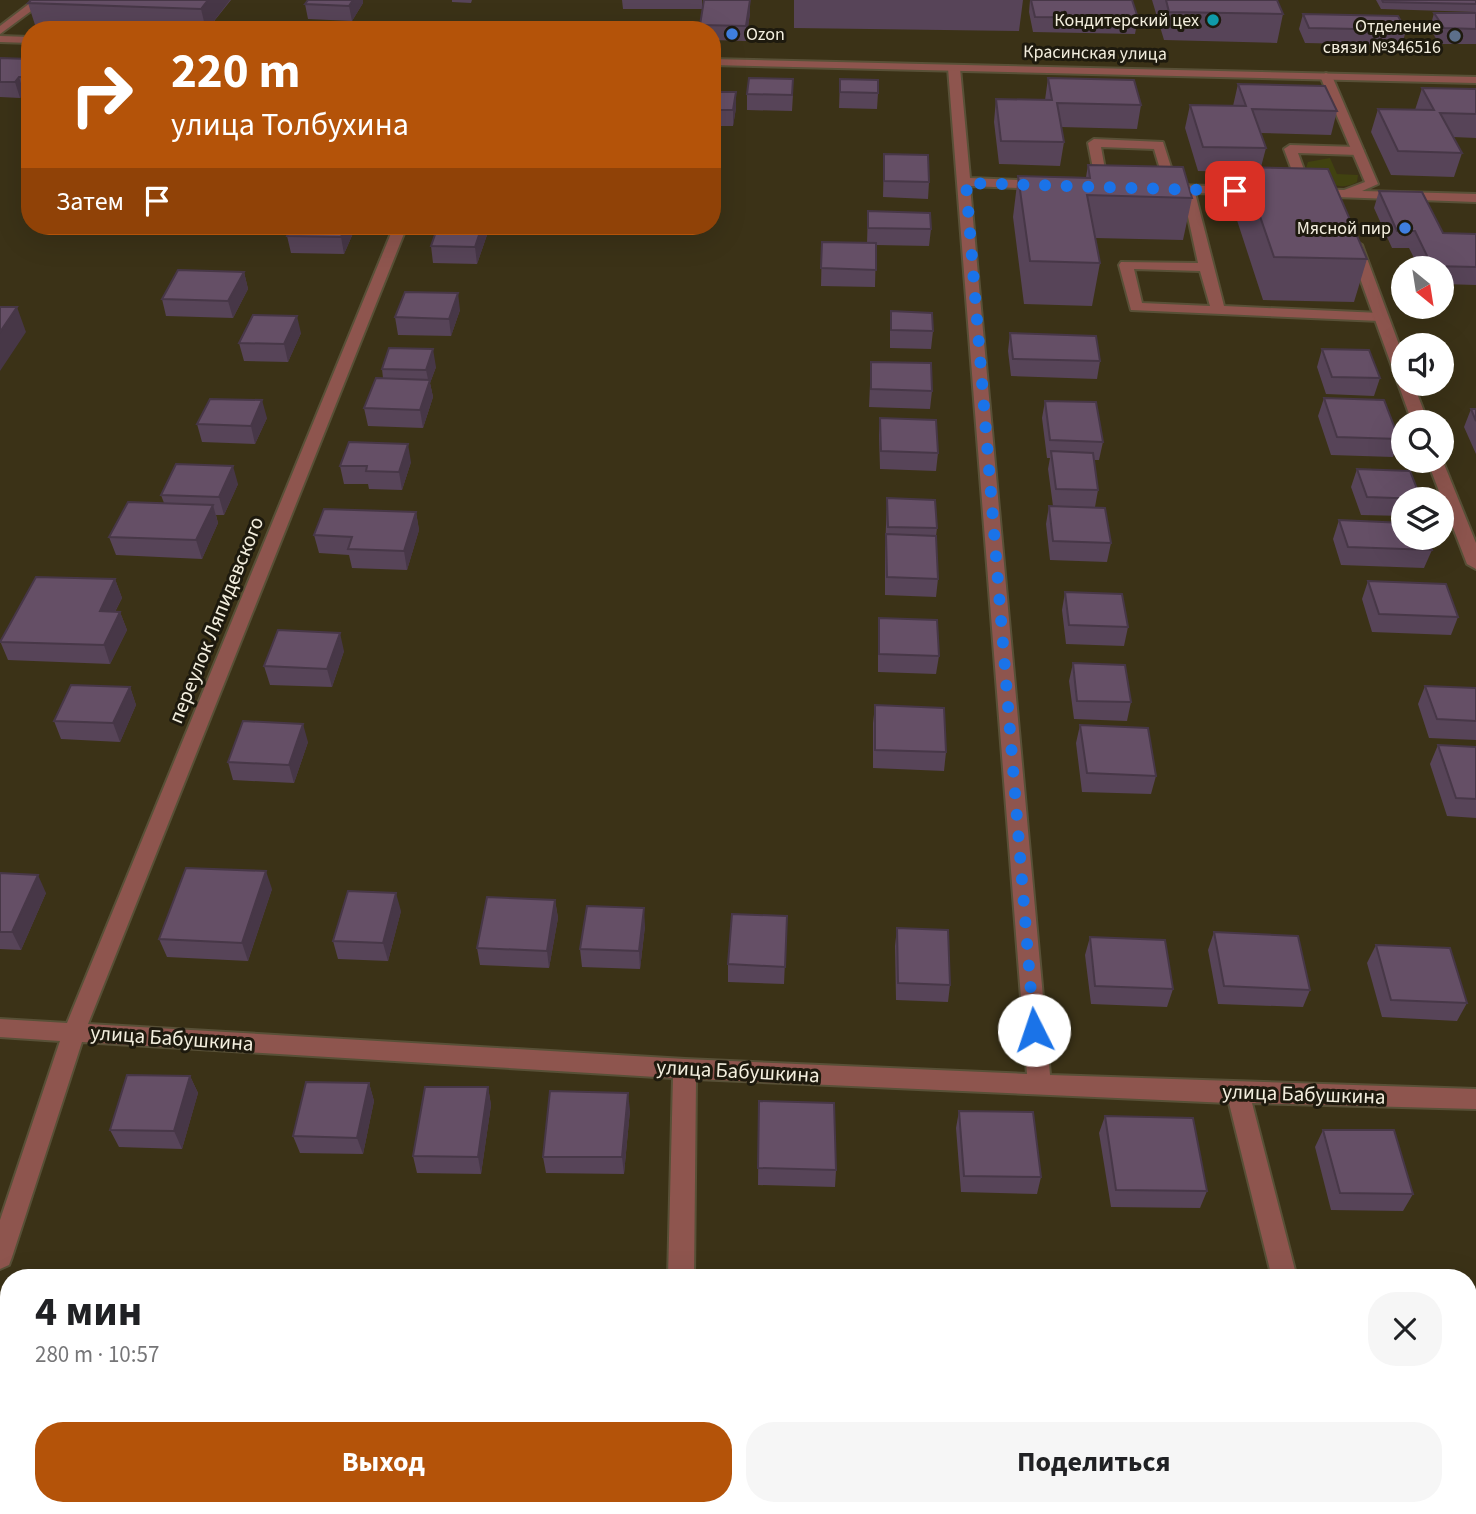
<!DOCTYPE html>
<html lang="ru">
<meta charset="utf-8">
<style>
body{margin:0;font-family:"Source Sans 3",sans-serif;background:#f6f6f6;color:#202124;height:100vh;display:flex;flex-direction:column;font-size:26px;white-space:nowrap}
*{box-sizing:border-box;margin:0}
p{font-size:23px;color:#757577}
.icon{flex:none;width:38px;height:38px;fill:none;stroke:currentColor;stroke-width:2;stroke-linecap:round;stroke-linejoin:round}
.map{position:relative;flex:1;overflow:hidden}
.sheet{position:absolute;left:0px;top:1269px;width:1477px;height:247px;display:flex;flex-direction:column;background:#fff;border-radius:28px 28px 0 0;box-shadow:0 7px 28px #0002}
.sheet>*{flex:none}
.top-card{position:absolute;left:21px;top:21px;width:700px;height:214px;border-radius:28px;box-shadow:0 7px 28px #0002;background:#b45309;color:#fff;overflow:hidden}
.needle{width:46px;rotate:150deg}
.fabs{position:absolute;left:1391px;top:256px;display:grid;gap:14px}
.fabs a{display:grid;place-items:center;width:63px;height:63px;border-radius:50%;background:#fff;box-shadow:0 7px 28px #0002;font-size:35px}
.pin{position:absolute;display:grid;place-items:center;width:60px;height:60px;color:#fff;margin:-30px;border-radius:14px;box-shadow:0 4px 10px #0006}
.me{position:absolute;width:77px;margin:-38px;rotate:356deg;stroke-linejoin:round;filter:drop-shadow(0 0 5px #0008)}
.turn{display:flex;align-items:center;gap:24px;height:147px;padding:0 35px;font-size:32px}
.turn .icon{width:91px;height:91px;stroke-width:2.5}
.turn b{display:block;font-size:49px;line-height:60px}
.then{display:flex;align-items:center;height:66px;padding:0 35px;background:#0003;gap:14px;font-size:26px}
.round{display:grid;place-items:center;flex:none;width:74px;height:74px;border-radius:28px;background:#f6f6f6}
.overview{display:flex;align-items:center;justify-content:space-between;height:119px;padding:0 35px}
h1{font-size:42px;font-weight:700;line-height:52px}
.primary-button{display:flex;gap:14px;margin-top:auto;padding:14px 35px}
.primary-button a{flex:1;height:80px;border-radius:28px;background:#b45309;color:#fff;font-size:28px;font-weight:700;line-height:80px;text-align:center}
.primary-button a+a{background:#f6f6f6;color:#202124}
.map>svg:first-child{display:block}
.green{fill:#414210}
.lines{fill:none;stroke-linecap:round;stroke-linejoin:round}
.service-casing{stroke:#585037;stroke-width:4}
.minor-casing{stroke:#585037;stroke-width:4}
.tertiary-casing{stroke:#585037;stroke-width:4}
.service{fill:#8e554e;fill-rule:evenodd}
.minor{fill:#8e554e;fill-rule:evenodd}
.tertiary{fill:#8e554e;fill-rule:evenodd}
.wall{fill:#574458}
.shaded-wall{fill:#473747}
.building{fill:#654f66;stroke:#473747;stroke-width:2}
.route{stroke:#1a73e8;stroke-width:12;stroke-dasharray:0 21.6}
.culture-dot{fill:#0f9aa8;stroke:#1e1a0e;stroke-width:2.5}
.shop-dot{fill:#3f7fe0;stroke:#1e1a0e;stroke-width:2.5}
.service-dot{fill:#5c6f8a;stroke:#1e1a0e;stroke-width:2.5}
.labels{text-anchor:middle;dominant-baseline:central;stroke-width:6;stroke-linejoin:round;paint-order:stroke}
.far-poi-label{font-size:18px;fill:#f3eede;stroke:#1e1a0e;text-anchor:end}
.far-street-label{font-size:18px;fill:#f3eede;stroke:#1e1a0e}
.street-label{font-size:21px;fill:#f3eede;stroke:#1e1a0e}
</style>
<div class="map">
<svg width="1476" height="1514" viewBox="0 0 1476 1514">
<rect width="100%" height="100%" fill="#3b3217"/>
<path class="green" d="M1330 158 1337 174 1358 175 1357 182C1338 193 1322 180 1305 171L1308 162Z"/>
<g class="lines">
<defs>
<path id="service" d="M34 0H46L0 34V26Z
M1094 139 1163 142 1178 189 1172 193 1166 189 1154 149 1101 147 1108 186 1107 189H1097L1088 143Z
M1290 145 1358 147 1364 151 1358 155 1298 153 1312 192 1306 196 1300 192 1284 149Z
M1188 185 1194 189 1224 306 1380 313 1387 317 1380 321 1131 310 1119 265 1121 262 1198 263 1182 189ZM1134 269 1200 271 1210 306 1142 303Z"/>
<path id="minor" d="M954 65 960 68 970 178 1041 181 1047 185 1041 189 970 186 1050 1075 1476 1089V1109L1252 1103 1297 1278H1272L1229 1103 696 1079 694 1278H668L673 1078 82 1042 12 1257 9 1265 0 1269V1220L60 1041 0 1037V1019L67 1023 394 226H407L88 1024 685 1059 1027 1074 948 68Z
M1326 73 1332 76 1378 184 1362 191 1476 194V202L1308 196V190L1313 189 1344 190 1365 182 1320 76Z
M1166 185 1262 187 1268 191 1262 195 1161 192 1160 189Z
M1355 241 1362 245 1404 358V383H1413L1428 422H1412L1348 245Z
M1442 459 1476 543V569L1467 564 1427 460Z
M663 1507H691V1514H663Z
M1329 1507H1357L1359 1514H1331Z"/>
<path id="tertiary" d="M0 36 30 37V43L0 42Z
M712 59 1476 77V83L712 65Z"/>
</defs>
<use href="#service" class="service-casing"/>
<use href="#minor" class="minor-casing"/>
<use href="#tertiary" class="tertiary-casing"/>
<use href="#service" class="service"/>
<use href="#minor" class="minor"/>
<use href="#tertiary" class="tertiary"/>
</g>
<path class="wall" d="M31 0H231L207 30H174L35 25 28 3Z
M308 0H363V3L352 21 308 19 305 4Z
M452 0H472L471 3 452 2Z
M622 0H702V9H623Z
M750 0V13L746 41 712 40V30H700V25Z
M794 0H1023L1019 31 794 28Z
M1030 0H1132L1138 18 1135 34 1033 32 1029 12Z
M1152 0H1277L1283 14 1277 43 1164 40Z
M1376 0H1476V12L1381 9Z
M1434 13H1476V44H1439L1430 28Z
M1303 14 1406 30 1402 45 1305 43 1299 29Z
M0 58 30 59V93H24L20 98 0 97Z
M1048 78 1141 105 1137 129 1061 127 1064 142 1060 166 999 164 994 122 996 99 1045 100Z
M840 79 878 93 877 109 839 108Z
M1238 84 1337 111 1331 135 1260 133 1266 148 1261 167 1367 259 1354 302 1263 300 1233 208 1241 172 1198 171 1185 128 1190 105 1233 106Z
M1422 88 1476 89V138L1453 137 1462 153 1454 177 1391 175 1371 132 1378 109 1415 110Z
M712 92 736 108 733 126H712Z
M747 94H793L792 111 747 110Z
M884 154 929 182 928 199 883 197Z
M1088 165 1192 198 1183 240 1095 238 1100 263 1092 306 1024 304 1013 217 1018 176 1086 177Z
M1379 191 1443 233 1476 234V285L1442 284V268H1419L1409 248H1392L1374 208Z
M868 211 931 229 929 246 876 245 875 287 821 286 822 242 867 243Z
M438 226H487L486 227 487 235 477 264 433 263 431 246Z
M354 231 344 254 291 253 287 236Z
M244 272 248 289 233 318 166 316 162 299Z
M460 310 451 336 398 335 395 317Z
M891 311 933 331 931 349 890 348V329Z
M301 333 288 362 244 361 239 343Z
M1010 333 1100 361 1097 379 1011 376 1008 351Z
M1322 349 1380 378 1374 396 1326 394 1317 367Z
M871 362 932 391 930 409 869 407Z
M436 367 430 383 433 397 423 428 368 426 364 408 383 378 382 369Z
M1324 398 1399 439 1393 457 1331 455 1318 416Z
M1045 401 1103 442 1099 460H1094L1098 490 1095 507 1111 543 1107 562 1050 560 1046 524 1049 506H1053L1048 469 1050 458H1047L1042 418Z
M1471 409H1476V454L1464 427Z
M267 418 255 444 202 442 197 424Z
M880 418 938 453 936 471 880 469 879 435Z
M411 462 402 490 369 489 368 484H344L340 466Z
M1357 469 1421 499H1404V516L1361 515 1351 487Z
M238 484 224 515H216L218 523 202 559 116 555 109 537 164 503 161 495Z
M887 498 937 528 936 536 938 579 936 597 885 595V552Z
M416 512 419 530 407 570 352 568 349 555 319 553 314 535Z
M1339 520 1432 550 1424 568 1341 565 1333 539Z
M115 579 122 598 115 612H120L127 630 110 664 8 660 0 641Z
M1368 581 1458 617 1451 635 1372 632 1362 599Z
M1065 592 1128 627 1124 646 1066 644 1062 610Z
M879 618 939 656 936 674 878 672V637Z
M344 651 332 687 270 685 264 666Z
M1073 663 1131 702 1127 721 1074 719 1069 681Z
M1425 686 1476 688V740L1429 738 1418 704Z
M130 687 136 705 120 742 61 739 54 721Z
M875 705 946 752 944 771 873 768V723Z
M1080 725 1156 776 1151 794 1082 792 1076 743Z
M308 742 294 783 233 780 228 762Z
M1438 745 1476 747V818L1447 816 1430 764Z
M0 873 46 893 21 950 0 949Z
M272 889 248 961 167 957 159 939Z
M555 900 558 918 549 968 480 965 477 948Z
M401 911 388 961 338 959 333 941Z
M787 916 784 984 728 982V964Z
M645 926 640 969 582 967 580 949Z
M897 928 950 985 948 1002 896 1000 895 946Z
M1214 932 1310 990 1303 1007 1218 1004 1208 950Z
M1090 937 1173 989 1167 1007 1091 1004 1085 955Z
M1376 945 1467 1003 1457 1021 1382 1017 1367 963Z
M190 1076 198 1093 182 1149 119 1147 110 1130Z
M369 1083 374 1101 363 1154 300 1153 293 1136Z
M488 1087 491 1105 481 1174 417 1173 413 1156Z
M759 1101 836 1170 835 1187 758 1185Z
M630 1110 624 1174 546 1173 543 1157Z
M959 1111 1041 1177 1037 1194 961 1192 956 1128Z
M1105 1116 1207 1191 1200 1208 1111 1207 1099 1133Z
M1323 1130 1413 1194 1403 1211 1331 1210 1315 1147Z
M1154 1507H1260L1262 1514H1155Z
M1409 1507H1468L1476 1514H1411Z"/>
<path class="shaded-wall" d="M208 0H230L207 30H206L201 9Z
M353 0H363V3L352 21 349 6Z
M750 0V13L746 41V26Z
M19 77 24 93 20 98 15 82Z
M736 92V108L733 126V110Z
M346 226H353L354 231 344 254 341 237Z
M482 226H485L487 235 477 264 475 247Z
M244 272 248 289 233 318 228 301Z
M458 293 460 310 451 336 449 319Z
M17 307 26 332 0 371V332Z
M297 316 301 333 288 362 284 344Z
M433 349 436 367 430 383 433 397 423 428 420 410 429 384 426 370Z
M262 400 267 418 255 444 251 426Z
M408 444 411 462 402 490 399 472Z
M233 466 238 484 224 515 219 497Z
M213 505 218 523 202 559 196 540Z
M416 512 419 530 407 570 404 551Z
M115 579 122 598 106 629 100 611Z
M120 612 127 630 110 664 104 645Z
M340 633 344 651 332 687 327 669Z
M130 687 136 705 120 742 113 723Z
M303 724 308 742 294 783 289 765Z
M266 871 272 889 248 961 242 943Z
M38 875 46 893 21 950 12 932Z
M396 893 401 911 388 961 383 943Z
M555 900 558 918 549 968 547 951Z
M644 908 645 926 640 969 639 951Z
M190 1076 198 1093 182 1149 174 1131Z
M369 1083 374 1101 363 1154 357 1138Z
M488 1087 491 1105 481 1174 478 1157Z
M628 1093 630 1110 624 1174 622 1157Z
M137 1507H151L149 1514H135Z
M569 1507H573V1514H569Z"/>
<path class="building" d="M31 0H208L201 9 28 3Z
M308 0H353L349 6 305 4Z
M704 0H750L746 26 700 25Z
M1031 0H1132L1138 18 1035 17Z
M1166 0H1277L1283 14 1169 12Z
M1382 0H1476V4L1383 2Z
M1434 13H1476V29L1444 28Z
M1303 14 1398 16 1406 30 1309 28Z
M0 58 30 59V77H19L15 82H0Z
M749 78 793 79 792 95 747 94Z
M1048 78 1134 80 1141 105 1057 103 1064 142 1001 141 996 99 1052 100Z
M840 79 878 80V93L840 92Z
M1238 84 1325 86 1337 111 1252 109 1266 148 1203 147 1190 105 1246 106Z
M1422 88 1476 89V114L1440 113 1462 153 1398 151 1378 109 1434 110Z
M712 92H736L733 110H712Z
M884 154 928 155 929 182 884 181Z
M1088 165 1183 167 1192 198 1087 195 1100 263 1030 261 1018 176 1090 178Z
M1243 167 1328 169 1367 259 1274 257Z
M1379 191 1422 192 1443 233 1476 234V267L1432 266 1415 231H1397Z
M868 211 930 213 931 229 868 228Z
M292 226H346L341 237 287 236Z
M438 226H482L475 247 431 246Z
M822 242 876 243V270L821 268Z
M178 270 244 272 228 301 162 299Z
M405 292 458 293 449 319 395 317Z
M0 307H17L0 332Z
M891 311 932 313 933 331 891 330Z
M253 315 297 316 284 344 239 343Z
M1010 333 1096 336 1100 361 1013 359Z
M389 348 433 349 426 370 382 369Z
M1322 349 1369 350 1380 378 1332 377Z
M871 362 931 363 932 391 871 389Z
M376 378 430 380 420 410 364 408Z
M1324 398 1384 400 1399 439 1337 437Z
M210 399 262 400 251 426 197 424Z
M1045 401 1096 402 1103 442 1050 440Z
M1471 409H1476V421Z
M880 418 936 420 938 453 881 451Z
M349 442 408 444 399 472 366 471 367 466H340Z
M1051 451 1093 453 1098 490 1056 489Z
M176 464 233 466 219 497 161 495Z
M1357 469 1410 471 1421 499 1367 497Z
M887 498 935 500 937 528 888 527Z
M128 502 213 505 196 540 109 537Z
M1049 506 1105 508 1111 543 1053 541Z
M324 509 416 512 404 551 348 549 352 537 314 535Z
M1339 520 1404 523V537H1427L1432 550 1348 547Z
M886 534 936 536 938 579 887 577Z
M36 577 115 579 100 611 120 612 104 645 0 642Z
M1368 581 1446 584 1458 617 1379 614Z
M1065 592 1122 594 1128 627 1069 625Z
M879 618 937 620 939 656 879 654Z
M278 630 340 633 327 669 264 666Z
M1073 663 1125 665 1131 702 1077 701Z
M71 685 130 687 113 723 54 721Z
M1425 686 1476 688V721L1437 719Z
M875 705 944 708 946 752 875 750Z
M243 721 303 724 289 765 228 762Z
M1080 725 1148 728 1156 776 1087 773Z
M1438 745 1476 747V799L1456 798Z
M186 868 266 871 242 943 159 939Z
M0 873 38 875 12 932H0Z
M348 891 396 893 383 943 333 941Z
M487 897 555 900 547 951 477 948Z
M587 906 644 908 639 951 580 949Z
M732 914 787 916 785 967 728 964Z
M897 928 948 930 950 985 898 983Z
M1214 932 1298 936 1310 990 1224 986Z
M1090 937 1165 940 1173 989 1095 986Z
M1376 945 1450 948 1467 1003 1391 1000Z
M127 1075 190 1076 174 1131 110 1130Z
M306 1082 369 1083 357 1138 293 1136Z
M425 1087H488L478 1157 413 1156Z
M550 1091 628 1093 622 1157H543Z
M759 1101 834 1103 836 1170 758 1168Z
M959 1111 1033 1112 1041 1177 964 1176Z
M1105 1116 1193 1118 1207 1191 1116 1190Z
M1323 1130H1394L1413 1194 1340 1193Z
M1468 1467 1476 1468V1514H1426L1424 1507H1468Z
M11 1507H137L135 1514H9Z
M485 1507H569V1514H484Z
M1163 1507H1260L1262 1514H1164Z"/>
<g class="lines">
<path class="route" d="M1034 1030 966 183 1235 191"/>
</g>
<circle class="culture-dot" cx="1213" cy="20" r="7"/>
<g class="shop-dot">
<circle cx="732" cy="34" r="7"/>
<circle cx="1405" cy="228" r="7"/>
</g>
<circle class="service-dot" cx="1455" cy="36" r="7"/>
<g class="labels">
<g class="far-poi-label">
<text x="1199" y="20">Кондитерский цех</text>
<text x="1441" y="26">Отделение<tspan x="1441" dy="21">связи №346516</tspan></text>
<text x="746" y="34" text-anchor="start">Ozon</text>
<text x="1391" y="228">Мясной пир</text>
</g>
<g class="far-street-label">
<text transform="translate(1095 53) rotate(1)">Красинская улица</text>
</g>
<g class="street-label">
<text transform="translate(216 620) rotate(-68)">переулок Ляпидевского</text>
<text transform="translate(172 1038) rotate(4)">улица Бабушкина</text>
<text transform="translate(738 1071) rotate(3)">улица Бабушкина</text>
<text transform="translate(1304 1094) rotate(2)">улица Бабушкина</text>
</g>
</g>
</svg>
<div class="fabs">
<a><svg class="needle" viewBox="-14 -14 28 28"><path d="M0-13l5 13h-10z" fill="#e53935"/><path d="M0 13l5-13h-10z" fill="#757577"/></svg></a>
<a><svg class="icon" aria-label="sound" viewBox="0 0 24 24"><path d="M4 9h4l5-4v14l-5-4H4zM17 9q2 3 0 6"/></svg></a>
<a><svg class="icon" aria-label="search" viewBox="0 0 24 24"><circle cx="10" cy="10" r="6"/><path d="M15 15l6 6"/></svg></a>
<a><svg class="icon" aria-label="layers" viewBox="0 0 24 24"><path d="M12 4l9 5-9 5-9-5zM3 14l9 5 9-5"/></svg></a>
</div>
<div class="pin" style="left:1235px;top:191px;background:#d93025"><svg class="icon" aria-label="arrive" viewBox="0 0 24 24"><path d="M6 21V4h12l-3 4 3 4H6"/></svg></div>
<svg class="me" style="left:1034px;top:1030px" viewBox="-20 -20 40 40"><circle r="19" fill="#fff"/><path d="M0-13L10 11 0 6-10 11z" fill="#1a73e8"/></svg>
<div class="top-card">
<div class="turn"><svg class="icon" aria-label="right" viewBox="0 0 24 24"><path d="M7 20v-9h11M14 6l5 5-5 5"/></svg><div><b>220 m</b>улица Толбухина</div></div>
<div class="then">Затем<svg class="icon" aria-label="arrive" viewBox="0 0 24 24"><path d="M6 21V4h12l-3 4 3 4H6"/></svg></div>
</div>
<section class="sheet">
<div class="overview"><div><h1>4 мин</h1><p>280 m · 10:57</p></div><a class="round"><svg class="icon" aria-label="close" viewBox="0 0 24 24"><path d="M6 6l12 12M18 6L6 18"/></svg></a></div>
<div class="primary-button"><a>Выход</a><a>Поделиться</a></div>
</section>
</div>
